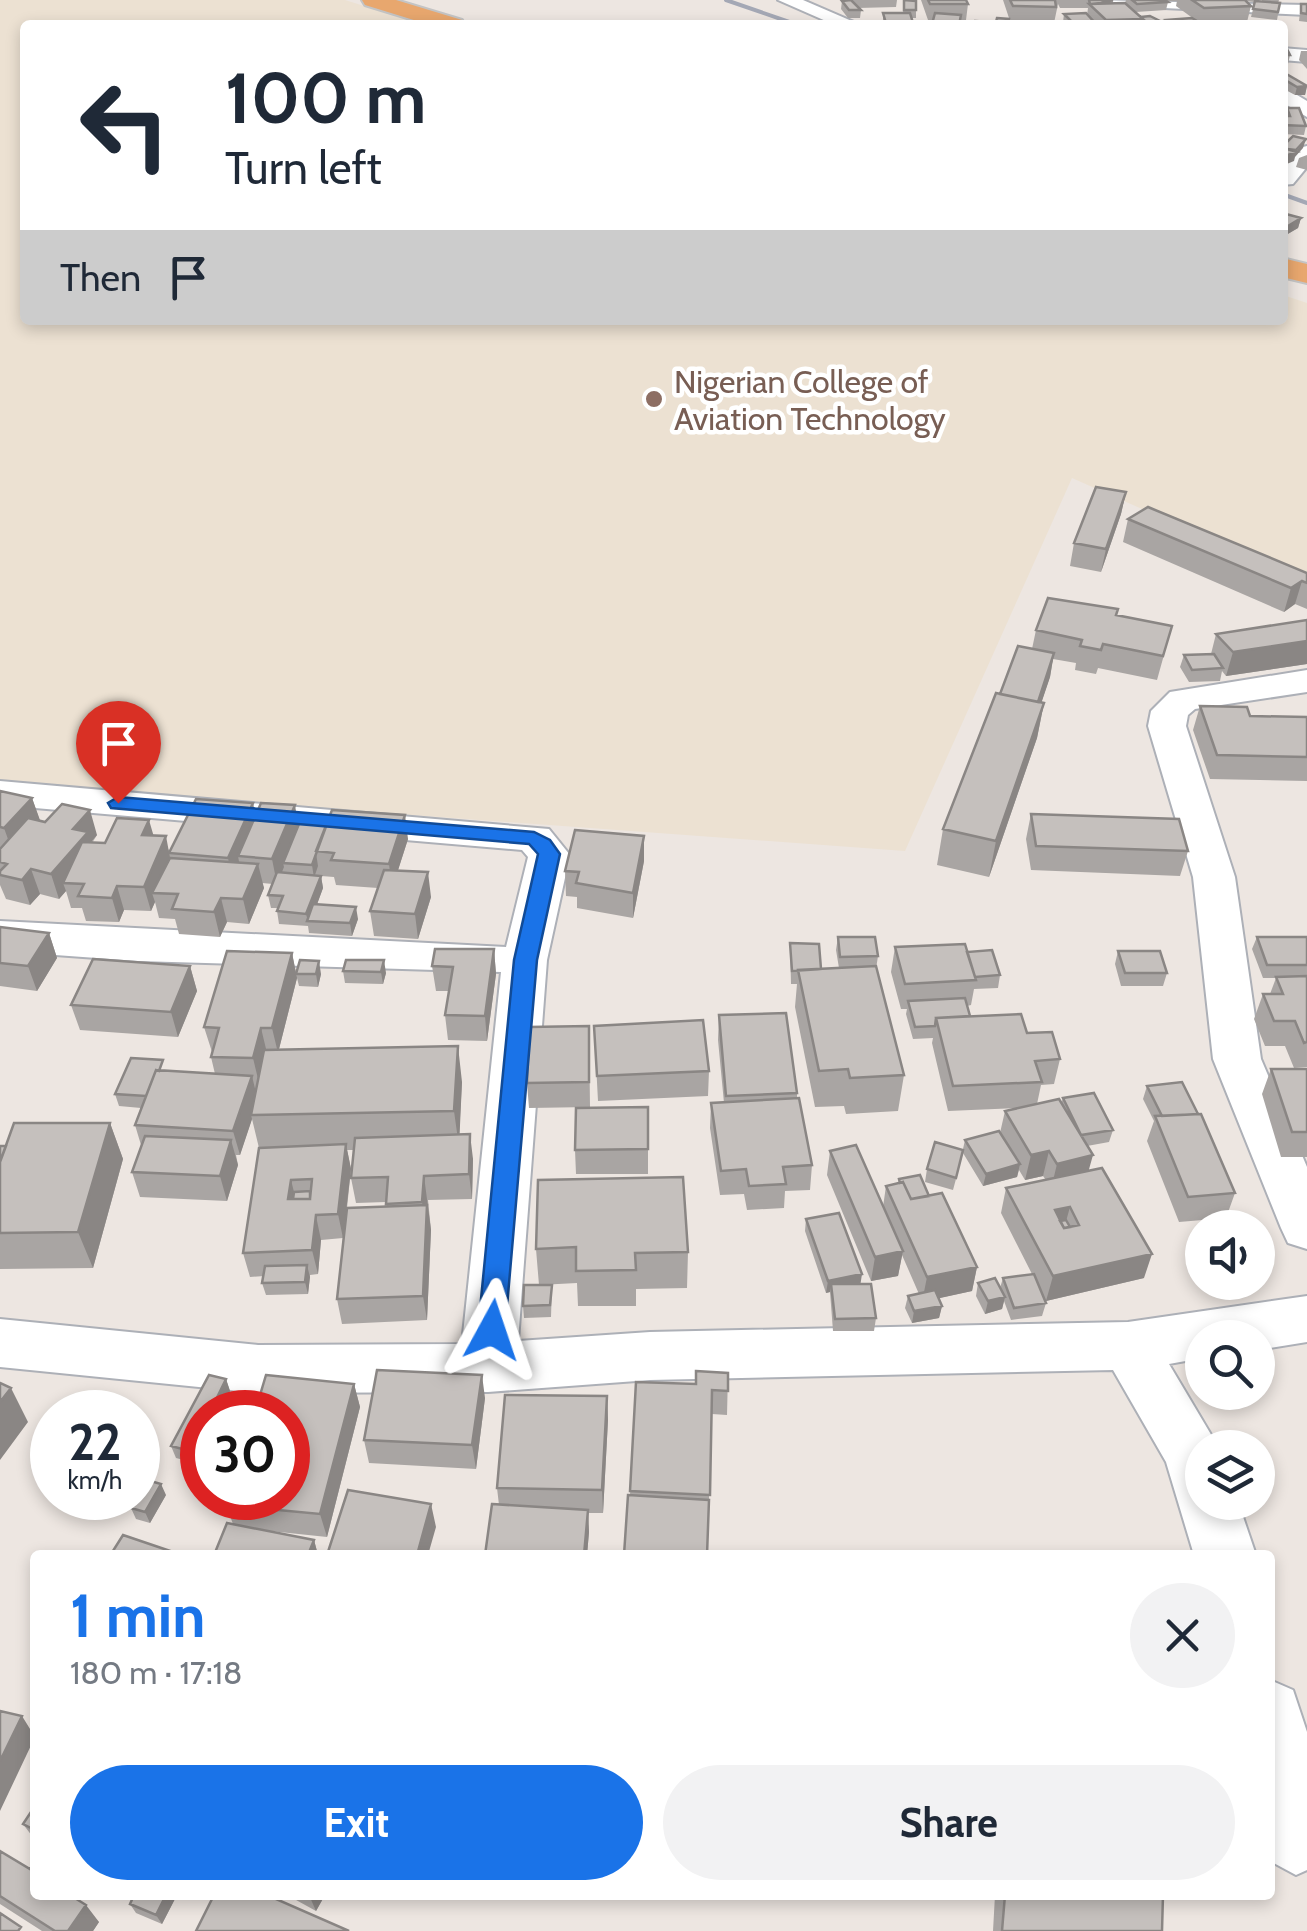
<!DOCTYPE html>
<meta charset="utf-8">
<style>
body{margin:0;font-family:Cabin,sans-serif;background:#f2f2f3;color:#1f2937;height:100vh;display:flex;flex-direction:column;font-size:38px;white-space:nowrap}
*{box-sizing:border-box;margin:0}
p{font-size:32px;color:#747a83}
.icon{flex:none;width:55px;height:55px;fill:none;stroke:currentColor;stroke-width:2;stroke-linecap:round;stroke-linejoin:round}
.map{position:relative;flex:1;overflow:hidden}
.side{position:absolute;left:30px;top:1550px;width:1245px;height:350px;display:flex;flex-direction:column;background:#fff;border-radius:10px;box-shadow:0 5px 15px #0003}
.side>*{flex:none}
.top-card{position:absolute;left:20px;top:20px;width:1268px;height:305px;border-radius:10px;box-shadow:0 5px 15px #0003;background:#fff;color:#1f2937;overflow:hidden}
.buttons{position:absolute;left:1185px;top:1210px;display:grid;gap:20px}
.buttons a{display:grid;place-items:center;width:90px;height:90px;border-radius:50%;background:#fff;box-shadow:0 5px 15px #0003;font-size:50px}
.speed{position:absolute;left:30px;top:1390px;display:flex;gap:20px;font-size:50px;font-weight:700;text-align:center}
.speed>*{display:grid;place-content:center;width:130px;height:130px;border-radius:50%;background:#fff;box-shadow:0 5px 15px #0003;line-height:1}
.speed small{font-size:25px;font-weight:400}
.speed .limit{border:15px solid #d22;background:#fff;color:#111}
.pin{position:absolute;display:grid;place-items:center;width:85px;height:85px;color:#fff;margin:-102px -42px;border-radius:50% 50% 50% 0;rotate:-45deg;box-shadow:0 0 10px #0007}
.pin .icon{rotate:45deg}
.me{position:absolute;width:110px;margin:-55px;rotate:5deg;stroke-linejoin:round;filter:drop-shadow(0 0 8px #0008)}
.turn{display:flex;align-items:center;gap:35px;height:210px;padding:0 40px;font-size:45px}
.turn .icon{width:130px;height:130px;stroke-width:2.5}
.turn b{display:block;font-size:70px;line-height:85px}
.then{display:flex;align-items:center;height:95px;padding:0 40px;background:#0003;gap:20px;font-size:38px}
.round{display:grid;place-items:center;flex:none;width:105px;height:105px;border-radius:52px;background:#f2f2f3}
.headline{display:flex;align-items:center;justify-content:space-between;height:170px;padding:0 40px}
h1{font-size:60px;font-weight:800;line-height:75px;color:#1a73e8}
.primary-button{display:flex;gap:20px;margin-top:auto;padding:20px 40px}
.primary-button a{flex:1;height:115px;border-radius:60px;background:#1a73e8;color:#fff;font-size:40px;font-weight:800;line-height:115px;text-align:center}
.primary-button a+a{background:#f2f2f3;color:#1f2937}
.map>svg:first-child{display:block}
.education{fill:#ece1d2}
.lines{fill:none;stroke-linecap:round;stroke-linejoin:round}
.minor-casing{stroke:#adb0b7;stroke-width:4}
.trunk-casing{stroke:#c4c4c4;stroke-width:4}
.minor{fill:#fff;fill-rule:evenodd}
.trunk{fill:#e8a76e;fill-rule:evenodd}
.rail{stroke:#a4a8b5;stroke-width:4}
.wall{fill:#a9a5a3;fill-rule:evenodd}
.shaded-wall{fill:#8a8684}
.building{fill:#c5c0bd;stroke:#8a8684;stroke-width:2.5;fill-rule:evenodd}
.route{fill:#1a73e8;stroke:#114b97;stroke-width:2.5}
.education-dot{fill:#8d6e63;stroke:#fff;stroke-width:4}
.labels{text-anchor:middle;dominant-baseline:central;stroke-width:9;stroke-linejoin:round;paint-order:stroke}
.far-education-label{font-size:32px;fill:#785e54;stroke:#fff;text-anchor:start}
</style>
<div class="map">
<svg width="1307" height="1931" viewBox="0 0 1307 1931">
<rect width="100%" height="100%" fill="#ede6e1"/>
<path class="education" d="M0 0H345L425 25H25V320H1282L1283 295 1307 303V582L1072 478 905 851 0 785Z"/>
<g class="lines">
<defs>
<path id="minor" d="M778 0H803L861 25H835Z
M1093 0 1307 5V15L1102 5Z
M1282 48 1307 50V62L1282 60Z
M1282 86 1307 101V117L1282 102Z
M1307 146V167L1293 184 1282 185V168L1299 148Z
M1307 670V692L1195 709 1188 715 1186 726 1235 877 1261 1059 1307 1167V1249L1288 1243 1281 1228 1213 1059 1193 877 1148 726 1151 711 1170 692Z
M0 781 549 829 570 855 547 960 518 1341 650 1332 1128 1322 1307 1296V1342L1258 1350V1338H1202V1358L1169 1364 1219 1448H1202V1502H1238L1256 1555H1194L1166 1462 1113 1370 650 1380 488 1392 258 1393 0 1367V1319L258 1345 462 1344 501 972 138 961 0 951V921L506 947 528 857 522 850 0 805Z
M1270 1680 1293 1690 1307 1732V1870L1296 1875 1270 1861Z"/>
<path id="trunk" d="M362 0H396L462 20 465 25H430L365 5Z
M1282 258 1307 264V283L1282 277Z"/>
</defs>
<use href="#minor" class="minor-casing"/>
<use href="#trunk" class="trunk-casing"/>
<use href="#minor" class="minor"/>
<use href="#trunk" class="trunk"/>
<path class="rail" d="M726 0 798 25
M1282 194 1307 203"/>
</g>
<path class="wall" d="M845 0H897L896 7 858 8 861 10 860 18H848L841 9 842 1Z
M904 0 916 10V18H912L913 25H883V13H903Z
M921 0H966L968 4 966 20H961L960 25H932L933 20H928Z
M1003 0H1113V3H1125L1126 0H1257L1256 1 1262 2V0H1279L1278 3H1280L1277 20 1251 17 1255 2 1246 1 1251 6 1247 22 1166 25 1167 20 1194 19 1176 6 1177 1H1166L1168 2 1166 10 1136 12 1131 9 1141 17 1166 25H1066L1063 22 1064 14 1087 15 1088 8H1060L1058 4 1054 23 1010 21Z
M1301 4H1307V22L1299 21Z
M1282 47 1290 55 1288 64 1282 63Z
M1301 51H1307V69L1299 60Z
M1282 72 1307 86 1305 95H1295L1282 88Z
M1287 108 1306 126 1304 135 1282 134V116H1285Z
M1307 155V170L1296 167 1299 158Z
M1282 216 1301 218 1298 228 1286 235H1282Z
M1126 492 1121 514 1101 572 1070 566 1074 543Z
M1128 519 1307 573V609L1295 604 1284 612 1123 542Z
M1117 615 1172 626 1157 680 1098 668 1096 674 1075 670 1076 663 1053 659 1050 677 1041 703H1044L1037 738 989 877 937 865 943 829 1000 694 1032 649 1036 630Z
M1307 620V664L1226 676 1222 671 1220 681 1189 682 1180 667 1184 655 1211 654 1216 634Z
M1200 706 1250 716 1307 717V781L1210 779 1193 730Z
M0 791 32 798 40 821 97 835 92 843H105L153 835 170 851 256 815 298 825 408 839 398 870 431 897 418 939 374 936 370 911 378 888 336 885 334 877 321 876 323 888 317 904 358 919 352 936 309 933 308 926 279 924 277 911 278 908H271L268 895 273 884 262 883 264 888 249 924 227 922 220 937 179 934 175 919 159 918 155 902 151 911 124 910 119 922 86 921 82 908H71L66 891 59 899 40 894 30 905 6 899 0 885Z
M1031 814 1188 851 1180 876 1031 870 1026 839Z
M644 861 633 918 577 908V897L566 896 565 871Z
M0 927 49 933 57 958 37 991 0 986Z
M838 937 878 956 876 969 904 1075 898 1111 846 1114 844 1106 815 1107 795 1007 797 984H791L790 943 821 969 839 968 836 950Z
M1257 937H1307V1067L1294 1068 1285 1046H1265L1254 1019 1263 994H1270L1276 978H1263L1252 949Z
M895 947 967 952 1000 975 998 988 974 989 971 1005 967 1006 970 1016 1027 1033 1060 1059 1054 1084 1041 1085 1037 1104H1061L1063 1098 1113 1130 1109 1142 1087 1146 1089 1171 1144 1278 1046 1301 1039 1288 1046 1303 1042 1316 1011 1320 1004 1301 1002 1309 985 1314 976 1296 978 1283 1000 1288 1003 1278 1032 1274 1001 1213 1006 1188 1046 1180 1043 1176 1025 1180 1019 1170 1017 1177 983 1186 963 1153 953 1190 925 1182 927 1169 963 1149 965 1140 1000 1133 1005 1111 1020 1108 948 1111 932 1043 933 1038 913 1039 906 1014 907 1009H901L891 972Z
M494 949 496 974 487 1041 448 1040 445 1015 449 991H436L432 966Z
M1118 951 1167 973 1163 986H1121L1115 964Z
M292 953 297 978 279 1049 462 1082 459 1135 473 1159 472 1199 428 1200 431 1230 427 1320 342 1324 337 1299 343 1238 321 1240 318 1274 310 1275 308 1294 266 1295 262 1283 264 1276 250 1277 243 1253 259 1148 252 1119 240 1155H236L238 1165 227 1201 140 1197 132 1172 141 1145 135 1125 141 1108 119 1106 115 1094 166 1071 215 1074 211 1057 212 1052 204 1027ZM347 1150H354L351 1178 356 1203 386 1202 387 1207 347 1208 351 1169Z
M346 960 386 973 383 984 345 983 343 971Z
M190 966 197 991 178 1037 80 1030 71 1005Z
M296 974H321L318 987 299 986Z
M719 1015 797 1093V1098L812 1165 810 1190 785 1191 784 1208 747 1210 744 1194 720 1195 710 1128 711 1103H724L718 1040Z
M589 1026 590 1107 529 1108 527 1083Z
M594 1026 709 1071 708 1096 598 1101Z
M1271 1069H1307V1157H1281L1262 1094Z
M1147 1086 1235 1193 1226 1218 1179 1222 1147 1141 1154 1121 1143 1099Z
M648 1107V1174H576L575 1150Z
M110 1123 123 1159 93 1268 0 1269V1233L6 1146Z
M830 1151 883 1207 886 1186 898 1184 899 1179 929 1196 977 1267 972 1291 939 1298 942 1306 939 1318 912 1323 905 1308 908 1296 919 1294 902 1255 898 1276 871 1281 827 1175Z
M538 1180 688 1252 687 1288 636 1289V1306H578L577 1283 539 1285 536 1249Z
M806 1219 860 1284 876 1318 874 1331H833L830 1292 826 1293 805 1231Z
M1258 1245 1269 1270 1264 1282 1233 1285 1232 1282H1258Z
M552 1285 551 1317 524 1318 523 1306Z
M728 1373 727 1415 712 1414 707 1555 630 1495 636 1382 696 1384Z
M209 1375 226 1379 230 1391 220 1412H202V1447L195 1463 176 1458 171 1446Z
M354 1384 360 1407 327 1537 270 1531 314 1540 318 1555H214L233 1524 226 1505Z
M607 1396 608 1420 603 1513H588L589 1532 587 1555H485L499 1505 497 1488Z
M485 1398 476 1469 369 1463 364 1440Z
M166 1495 150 1523 136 1519 131 1508Z
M35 1806V1840L23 1824Z
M0 1851 99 1922 93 1931H42L0 1904Z
M177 1895 162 1924 136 1913 130 1904Z
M287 1895H325L316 1911Z
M995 1895H1163L1162 1931H993Z"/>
<path class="shaded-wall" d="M1307 86 1305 95H1295L1297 87Z
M1306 139 1303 148 1295 157 1294 161 1282 166V157L1295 153Z
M1301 218 1298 228 1286 235 1288 226Z
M1126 492 1121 514 1101 572 1106 549Z
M1302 581 1295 604 1284 612 1291 588Z
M1307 641V664L1226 676 1233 652Z
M1054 653 1050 677 1031 734 1036 710Z
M1044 703 1037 738 989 877 996 841Z
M32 798 41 823 13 853 4 828Z
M253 803 258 827 238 856 240 867 233 883 228 858Z
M295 805 299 830 283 863 284 867 277 884 272 859Z
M90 810 97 835 91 842 96 856 63 883 66 891 59 899 51 874 73 829Z
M405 815 408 839 392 889 389 864Z
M149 820 156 844 142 835Z
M166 836 171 863 152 893 155 902 151 911 144 887Z
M644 836V861L633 918V893Z
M316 853 318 866 314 878 312 865Z
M258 864 264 888 249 924 243 899Z
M31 869 40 894 30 905 22 880Z
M428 872 431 897 418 939 415 914Z
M321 876 323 888 311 921H308L306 914Z
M117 886 124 910 119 922 112 898Z
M221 898 227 922 220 937 214 912Z
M356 907 358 919 352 936 350 923Z
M49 933 57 958 37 991 28 966Z
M494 949 496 974 487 1041 485 1016Z
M292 953 297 978 278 1053 272 1028Z
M384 960 386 973 383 984 381 972Z
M319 961 321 974 318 987 316 974Z
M190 966 197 991 178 1037 171 1012Z
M261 1028 267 1053 259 1083 253 1058Z
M458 1046 462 1082 459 1147 454 1111Z
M252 1076 258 1101 251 1115 252 1119 240 1155 233 1131Z
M110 1123 123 1159 93 1268 78 1232Z
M470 1134 473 1159 472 1199 469 1174Z
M231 1140 238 1165 227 1201 220 1176Z
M346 1144 351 1169 343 1238 338 1214Z
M1049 1151 1043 1176 1025 1180 1031 1155Z
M1093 1155 1086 1180 1051 1189 1057 1164Z
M1020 1164 1017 1177 983 1186 986 1174Z
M424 1176 431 1230 427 1320 423 1296 426 1227 422 1202Z
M291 1180 297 1204 288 1199Z
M1070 1207 1063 1232 1055 1210Z
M316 1216 321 1240 318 1274 312 1250Z
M903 1251 898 1276 871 1281 875 1257Z
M1152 1254 1144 1278 1046 1301 1053 1276Z
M307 1265 310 1277 308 1294 305 1282Z
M977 1267 972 1291 922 1302 927 1277Z
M862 1274 860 1287 831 1284 830 1292 826 1293 828 1281Z
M1005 1297 1002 1309 985 1314 988 1301Z
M942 1306 939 1318 912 1323 914 1311Z
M482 1375 485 1398 476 1469 472 1445Z
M226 1379 230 1391 220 1412H210Z
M354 1384 360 1407 327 1537 320 1514Z
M11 1388 28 1422 0 1460V1402Z
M607 1396 608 1420 603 1513 602 1490Z
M202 1426V1447L195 1463 190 1451Z
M161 1484 166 1495 150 1523 145 1512Z
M431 1504 436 1527 428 1555H417Z
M588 1510 589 1532 587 1555H584Z
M314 1540 318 1555H308Z
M22 1716 35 1737 0 1811V1761Z
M166 1895H177L162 1924 156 1915Z
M309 1895H325L316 1911Z
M86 1905 99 1922 93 1931H68Z"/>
<path class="building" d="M851 0 861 10H849L842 1Z
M904 0 916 1V10H904Z
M928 0H966L968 4H930Z
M1010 0H1055L1056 7 1013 6Z
M1089 0H1113L1101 3 1090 4Z
M1132 0H1165L1168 2 1137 4Z
M1192 0H1245L1251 6 1204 8Z
M1255 1 1280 3 1278 12 1253 9Z
M1125 3 1143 19 1106 20 1089 4Z
M1301 4H1307V14L1301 13Z
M883 13H910L913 23H886Z
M935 13 961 15 959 25 932 24Z
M1086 13 1095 23 1074 24 1064 14Z
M1150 16 1166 24 1147 25 1142 22 1143 19 1141 17Z
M997 18 1009 19 1008 25H1006V23L996 22Z
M1192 18 1200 23 1175 24 1167 20Z
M975 21 1006 23V25H974Z
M1123 23 1125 25H1087Z
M1282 47H1286L1290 55H1282Z
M1283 72 1307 86 1297 87 1282 78Z
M1287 108H1299L1306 126 1282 125V116H1290Z
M1293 136 1306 139 1296 150 1287 149 1297 152 1282 157V142H1287Z
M1286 214 1301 218 1288 226 1282 224V216Z
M1096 487 1126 492 1106 549 1074 543Z
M1148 507 1307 573V583L1302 581 1291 588 1128 519Z
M1048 598 1118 609 1116 615 1172 626 1163 656 1103 644 1101 650 1080 646 1082 640 1036 630Z
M1307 620V641L1233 652 1216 634Z
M1018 646 1054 653 1038 702 1000 694Z
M1214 654 1223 668 1192 670 1184 655Z
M996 693 1044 703 996 841 943 829Z
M1200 706 1247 707 1250 716 1307 717V757L1217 755Z
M0 791 32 798 4 828 0 827Z
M196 799 253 803 228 858 169 853Z
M261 803 295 805 272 859 238 856Z
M62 804 90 810 73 829 88 832 51 874 31 869 22 880 0 875V871L7 864 0 862V849L28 818 45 822Z
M332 810 405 815 389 864 331 860 334 853 316 851Z
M1031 814 1179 819 1188 851 1036 846Z
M117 818 149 820 142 835 166 836 144 887 117 886 112 898 78 896 84 884 63 883 82 842 105 843Z
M301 819 328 821 312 865 283 863Z
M575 830 644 836 633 893 576 883 579 872 565 871Z
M170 858 258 864 243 899 221 898 214 912 172 909 178 894 152 893Z
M384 870 428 872 415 914 370 911Z
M277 872 321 876 306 914 277 911 283 896 268 895Z
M313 904 356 907 350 923 307 921Z
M0 927 49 933 28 966 0 963Z
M838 937H875L878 956 840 957Z
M1257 937H1307V965H1267Z
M790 943 819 944 821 969 792 971Z
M965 944 976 980 905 984 895 947Z
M435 949H494L485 1016 445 1015 453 967 432 966Z
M992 950 1000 975 975 977 967 952Z
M227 951 292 953 272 1028H261L253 1058 211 1057 219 1028 204 1027Z
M1118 951H1160L1167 973H1125Z
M93 959 190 966 171 1012 71 1005Z
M300 960 319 961 316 974H296Z
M346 960H384L381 972 343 971Z
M876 966 904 1075 850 1078 848 1069 819 1071 798 970Z
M1307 976V1042L1304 1043 1295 1021H1274L1263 994H1283L1276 977Z
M965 998 970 1016 936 1018 935 1026 915 1027 908 1001Z
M786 1013 797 1093 726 1096 719 1015Z
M1021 1014 1027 1033 1052 1032 1060 1059 1035 1061 1042 1082 953 1086 936 1018Z
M703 1020 709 1071 597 1076 594 1026Z
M589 1026V1082L527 1083 529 1027Z
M458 1046 454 1111 251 1115 264 1050Z
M131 1058 163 1060 159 1071 156 1070 146 1096 115 1094Z
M1271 1069H1307V1132H1292Z
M156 1070 252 1076 233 1131 135 1125Z
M1182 1082 1198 1114 1162 1116 1147 1086Z
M1094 1093 1113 1130 1081 1135 1063 1098Z
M799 1098 812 1165 783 1167 786 1184 749 1186 746 1169 721 1171 711 1103Z
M1059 1099 1093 1155 1057 1164 1049 1151 1031 1155 1005 1111Z
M648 1107V1149L575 1150 576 1108Z
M1201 1114 1235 1193 1188 1197 1155 1116Z
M14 1123H110L78 1232 0 1233V1162Z
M999 1131 1020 1164 986 1174 965 1140Z
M470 1134 469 1174 424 1176 422 1202 386 1204 388 1177 351 1178 355 1138Z
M145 1136 231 1140 220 1176 132 1172Z
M935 1142 963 1150 956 1178 927 1169Z
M346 1144 338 1214 316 1215 312 1250 243 1253 259 1148ZM312 1179 310 1199H288L291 1180Z
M856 1145 903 1251 875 1257 830 1151Z
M0 1146H6L0 1162Z
M1102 1168 1152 1254 1053 1276 1006 1188ZM1070 1207 1079 1225 1064 1228 1055 1210Z
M920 1175 929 1196 911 1199 903 1182 900 1183 899 1179Z
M683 1177 688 1252 635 1253 636 1270 576 1271V1247L536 1249 538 1180Z
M903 1182 911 1199 942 1193 977 1267 927 1277 886 1186Z
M310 1191V1199H293L294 1192Z
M427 1205 423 1296 337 1299 347 1208Z
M839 1213 862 1274 828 1281 806 1219Z
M1066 1220 1070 1227 1064 1228 1060 1221Z
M1258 1245 1269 1270 1258 1271Z
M307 1265 305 1282 262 1283 265 1266Z
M1034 1274 1046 1303 1014 1308 1003 1278Z
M995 1278 1005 1297 988 1301 978 1283Z
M831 1284H871L876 1318 835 1319Z
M524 1285H552L550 1305 523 1306Z
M935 1290 942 1306 914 1311 908 1296Z
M377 1370 482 1375 472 1445 364 1440Z
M696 1371 728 1373V1391L712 1390 710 1495 630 1491 636 1382 696 1384Z
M209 1375 226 1379 210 1412H202V1426L190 1451 171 1446Z
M266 1375 354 1384 320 1514 226 1505 228 1498H288V1412H255Z
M0 1383 11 1388 0 1402Z
M505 1395 607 1396 602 1490 497 1488Z
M147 1480 161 1484 145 1512 131 1508Z
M348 1490 431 1504 417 1555H327Z
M628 1495 709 1500 707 1555H624Z
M492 1504 588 1510 584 1555H485Z
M227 1523 314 1540 308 1555H214Z
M123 1535 182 1555 111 1554Z
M0 1711 22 1716 0 1761Z
M35 1806V1830L23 1824Z
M0 1851 30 1869 35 1862V1895H70L86 1905 68 1931H55L0 1896Z
M134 1895H166L156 1915 130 1904Z
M214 1895H267L349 1931H196Z
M1005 1895H1163L1162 1931H1002Z
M0 1913 21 1927 18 1931H0Z"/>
<path class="route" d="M118 797 534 832 550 840 560 854 537 960 505 1330 501 1339 492 1342 482 1339 478 1330 514 960 538 854 529 844 111 808 108 803Z"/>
<circle class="education-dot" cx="654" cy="399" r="10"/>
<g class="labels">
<g class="far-education-label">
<text x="674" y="381">Nigerian College of<tspan x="674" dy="37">Aviation Technology</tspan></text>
</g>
</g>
</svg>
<div class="buttons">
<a><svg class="icon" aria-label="sound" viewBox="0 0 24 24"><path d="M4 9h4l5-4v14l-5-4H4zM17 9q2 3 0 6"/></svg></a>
<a><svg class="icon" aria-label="search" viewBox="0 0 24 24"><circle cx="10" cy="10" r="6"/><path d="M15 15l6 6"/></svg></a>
<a><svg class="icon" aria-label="layers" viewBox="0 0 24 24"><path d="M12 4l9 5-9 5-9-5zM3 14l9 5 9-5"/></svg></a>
</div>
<div class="speed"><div>22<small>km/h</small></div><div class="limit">30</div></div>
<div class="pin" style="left:118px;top:803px;background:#d93025"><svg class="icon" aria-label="arrive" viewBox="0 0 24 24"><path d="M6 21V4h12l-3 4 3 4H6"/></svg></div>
<svg class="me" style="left:492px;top:1330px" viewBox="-20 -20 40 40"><path d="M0-17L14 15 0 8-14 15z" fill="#1a73e8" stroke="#fff" stroke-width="4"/></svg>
<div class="top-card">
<div class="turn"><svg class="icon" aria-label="left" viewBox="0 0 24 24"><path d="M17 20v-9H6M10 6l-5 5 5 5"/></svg><div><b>100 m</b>Turn left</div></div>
<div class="then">Then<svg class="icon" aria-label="arrive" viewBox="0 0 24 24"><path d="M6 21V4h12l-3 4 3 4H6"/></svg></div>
</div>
<section class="side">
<div class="headline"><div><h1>1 min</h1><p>180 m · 17:18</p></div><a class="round"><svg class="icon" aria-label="close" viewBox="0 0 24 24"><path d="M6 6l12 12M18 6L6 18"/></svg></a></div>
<div class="primary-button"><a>Exit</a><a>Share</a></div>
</section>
</div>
